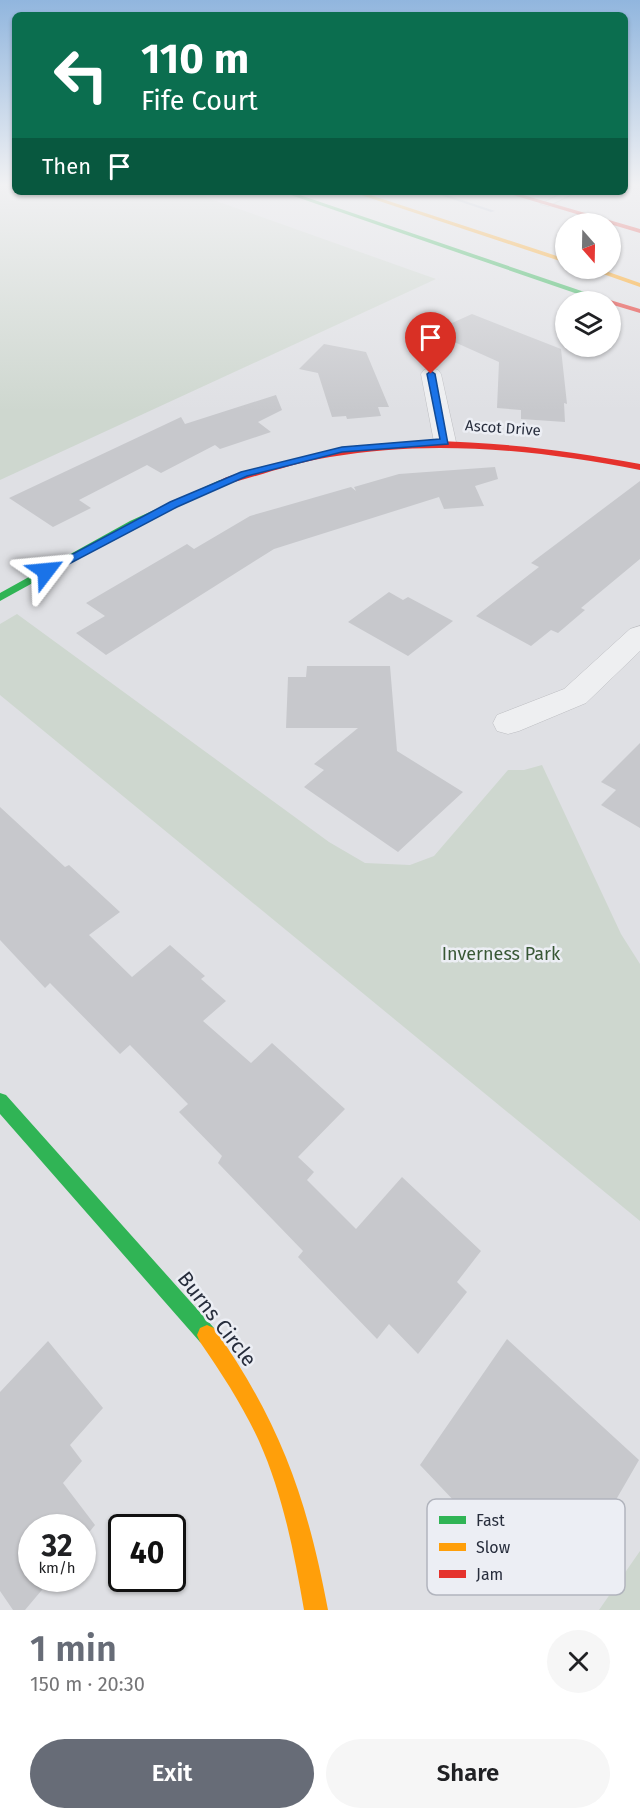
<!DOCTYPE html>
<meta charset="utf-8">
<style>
body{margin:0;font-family:"Fira Sans",sans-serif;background:#f6f6f6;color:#202124;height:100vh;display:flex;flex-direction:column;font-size:22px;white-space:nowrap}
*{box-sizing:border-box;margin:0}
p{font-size:20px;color:#757577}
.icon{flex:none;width:33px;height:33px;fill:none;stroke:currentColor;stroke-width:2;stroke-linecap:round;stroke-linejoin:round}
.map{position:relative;height:1610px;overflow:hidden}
.side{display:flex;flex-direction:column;background:#fff;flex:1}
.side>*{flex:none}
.banner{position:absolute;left:12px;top:12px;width:616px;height:183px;border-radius:9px;box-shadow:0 2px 4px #0004;background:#0b6e4f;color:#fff;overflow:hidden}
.needle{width:39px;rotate:160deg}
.tools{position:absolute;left:555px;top:213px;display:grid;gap:12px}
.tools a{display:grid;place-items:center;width:66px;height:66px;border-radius:50%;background:#fff;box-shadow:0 2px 4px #0004;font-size:30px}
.speed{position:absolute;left:18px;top:1514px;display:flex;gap:12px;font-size:30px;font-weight:700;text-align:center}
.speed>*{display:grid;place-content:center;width:78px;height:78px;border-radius:50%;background:#fff;box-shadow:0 2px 4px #0004;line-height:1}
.speed small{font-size:15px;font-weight:400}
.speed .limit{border:3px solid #111;border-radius:9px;background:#fff;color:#111}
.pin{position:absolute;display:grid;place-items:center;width:51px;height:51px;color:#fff;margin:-62px -26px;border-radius:50% 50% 50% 0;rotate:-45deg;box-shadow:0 0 6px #0007}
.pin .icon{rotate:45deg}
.me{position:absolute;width:66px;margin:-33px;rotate:61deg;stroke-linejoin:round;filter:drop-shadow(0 0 4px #0008)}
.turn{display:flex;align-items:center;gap:21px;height:126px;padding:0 30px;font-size:27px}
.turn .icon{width:78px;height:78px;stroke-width:2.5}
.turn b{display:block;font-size:42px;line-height:51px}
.then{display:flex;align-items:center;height:57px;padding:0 30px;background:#0003;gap:12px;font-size:22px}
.round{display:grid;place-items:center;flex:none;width:63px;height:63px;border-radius:32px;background:#f6f6f6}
.headline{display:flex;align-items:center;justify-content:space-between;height:102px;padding:0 30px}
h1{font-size:36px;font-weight:600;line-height:45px;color:#676c77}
.button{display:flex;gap:12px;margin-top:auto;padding:12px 30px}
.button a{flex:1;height:69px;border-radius:36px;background:#676c77;color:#fff;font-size:24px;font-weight:600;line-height:69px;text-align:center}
.button a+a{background:#f6f6f6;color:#202124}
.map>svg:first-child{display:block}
.green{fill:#ced7cf}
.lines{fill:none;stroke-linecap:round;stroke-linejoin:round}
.stream{fill:#aebace;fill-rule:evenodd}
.building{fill:#c7c8cc}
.lane-casing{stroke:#bdbec2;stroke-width:2}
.street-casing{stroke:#bdbec2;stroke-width:1}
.lane{fill:#eeeff1;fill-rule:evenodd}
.street{fill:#eeeff1;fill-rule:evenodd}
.fast{fill:#30b455;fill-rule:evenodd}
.slow{fill:#ff9f0a;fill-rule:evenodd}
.jam{fill:#e5322d;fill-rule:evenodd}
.route{fill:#1a73e8;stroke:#114b97;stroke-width:1.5}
.labels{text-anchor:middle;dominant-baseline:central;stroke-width:5;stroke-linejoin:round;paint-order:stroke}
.far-street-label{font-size:15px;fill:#272d3c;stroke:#eceef4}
.park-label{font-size:18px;fill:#385735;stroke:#eceef4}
.near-street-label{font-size:21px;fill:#272d3c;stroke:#eceef4}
.key{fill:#eceef4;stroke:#b1b4bd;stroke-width:1.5}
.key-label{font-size:16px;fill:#272d3c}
</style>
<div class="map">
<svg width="640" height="1610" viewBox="0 0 640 1610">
<rect width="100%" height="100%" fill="#dfe0e4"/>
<path class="green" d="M0 185H15V192H191L436 279 0 480Z
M17 614 329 842 365 863 410 865 434 856 508 770H524L542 765 621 934 640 964V1221L0 695V624Z
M640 1551V1610H599Z"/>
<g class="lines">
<path class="stream" d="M431 192H438L495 211 491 212Z"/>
</g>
<path class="building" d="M472 314 561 349 567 404 564 403 565 422 521 419V410L497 408 499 362 432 332Z
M324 344 366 352 389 407H378L381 416 347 419 346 416 332 417 318 373 299 369Z
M276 395 282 410 258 422 271 432 220 449 215 445 161 473 147 465 79 500 91 508 53 527 9 498 181 417 185 424Z
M495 467 498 479 475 486 484 506 444 509 439 497 274 549 106 655 76 633 105 616 86 603 187 544 194 549 250 516 351 487 356 491 354 487 399 474Z
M640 481V559L581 608 585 610 558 633 551 630 531 646 476 616 539 567 531 563Z
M389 592 403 600 408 597 453 621 408 656 348 622Z
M307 666H390L397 751 463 792 398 852 304 787 324 770 314 764 358 728H286L288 677H306Z
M640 743V828L601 805 616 790 601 782Z
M0 807 65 867 69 865 120 912 89 935 132 977 170 945 205 976 201 979 226 1001 203 1021 251 1063 272 1043 345 1109 298 1157 314 1172 307 1180 356 1229 402 1177 481 1251 457 1282 467 1292 418 1354 389 1324 377 1339 298 1257 303 1251 218 1163 222 1156 179 1112 188 1104 130 1045 120 1054 50 983 45 988 0 940Z
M507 1339 639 1460 580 1562 519 1500 494 1543 420 1465Z
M48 1341 103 1408 70 1445 82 1461 63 1483 95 1525 82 1541V1527H32V1578H52L25 1610H13L0 1591V1392Z"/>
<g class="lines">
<defs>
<path id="lane" d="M565 192H576L548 206 541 204Z"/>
<path id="street" d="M431 368 438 370 441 374 456 442 453 447H437L434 442 421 374 424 370Z
M640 626V651L586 703 519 731 508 734 497 731 493 723 497 715 564 689 630 629Z"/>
</defs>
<use href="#lane" class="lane-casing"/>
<use href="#street" class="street-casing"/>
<use href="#lane" class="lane"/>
<use href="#street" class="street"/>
<path class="fast" d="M282 192H291L614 302 610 304V302H601Z
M220 480 228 482 138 525 0 601V593L130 521Z
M0 1093 6 1095 214 1328 217 1335 214 1342 207 1345 200 1342 0 1114Z"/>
<path class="slow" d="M352 192H361L566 259V263Z
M586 268H597L640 283V287Z
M207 1325 214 1328C280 1422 307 1498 328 1610H304C294 1552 283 1495 259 1441 243 1406 222 1374 200 1342L197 1335 200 1328Z"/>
<path class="jam" d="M503 192H513L640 229V233Z
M610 300 640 309V313L610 304V302H607Z
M430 441C502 442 570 451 640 464V470C537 450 434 439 330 457 293 463 259 476 223 485L218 482C227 475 242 473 253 470 311 453 370 445 430 441Z"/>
</g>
<linearGradient id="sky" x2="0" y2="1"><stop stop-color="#91b6de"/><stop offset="0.45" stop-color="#f1f1f3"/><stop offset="1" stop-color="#f1f1f3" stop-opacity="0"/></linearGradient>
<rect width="640" height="411" fill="url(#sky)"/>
<path class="route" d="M431 371 435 374 448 444 342 452 247 476 177 507 50 574 41 571 170 502 241 472 342 447 440 439 427 374Z"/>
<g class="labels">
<g class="far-street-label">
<text transform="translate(503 428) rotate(4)">Ascot Drive</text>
</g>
<g class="park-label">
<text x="501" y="954">Inverness Park</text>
</g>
<g class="near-street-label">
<text transform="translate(217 1319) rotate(52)">Burns Circle</text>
</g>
</g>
<rect x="427" y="1499" width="198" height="96" rx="9" class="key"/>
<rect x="439" y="1516" width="27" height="8" fill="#30b455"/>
<rect x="439" y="1543" width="27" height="8" fill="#ff9f0a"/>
<rect x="439" y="1570" width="27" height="8" fill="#e5322d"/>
<g class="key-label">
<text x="476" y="1526">Fast</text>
<text x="476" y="1553">Slow</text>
<text x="476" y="1580">Jam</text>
</g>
</svg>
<div class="tools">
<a><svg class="needle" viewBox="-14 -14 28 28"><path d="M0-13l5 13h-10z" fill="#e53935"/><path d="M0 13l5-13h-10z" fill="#757577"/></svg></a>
<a><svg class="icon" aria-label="layers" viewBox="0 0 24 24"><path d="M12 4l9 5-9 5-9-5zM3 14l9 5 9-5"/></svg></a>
</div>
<div class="speed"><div>32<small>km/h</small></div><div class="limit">40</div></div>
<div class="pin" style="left:431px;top:374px;background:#d93025"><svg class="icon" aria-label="arrive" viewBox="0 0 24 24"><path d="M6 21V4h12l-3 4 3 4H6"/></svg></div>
<svg class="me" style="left:46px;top:571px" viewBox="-20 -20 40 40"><path d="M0-17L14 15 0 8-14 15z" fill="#1a73e8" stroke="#fff" stroke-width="4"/></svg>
<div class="banner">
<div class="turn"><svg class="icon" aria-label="left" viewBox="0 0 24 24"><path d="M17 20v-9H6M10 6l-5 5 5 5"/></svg><div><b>110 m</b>Fife Court</div></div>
<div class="then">Then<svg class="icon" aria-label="arrive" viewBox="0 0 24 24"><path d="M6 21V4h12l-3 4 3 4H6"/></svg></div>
</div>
</div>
<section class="side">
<div class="headline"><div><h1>1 min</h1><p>150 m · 20:30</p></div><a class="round"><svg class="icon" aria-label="close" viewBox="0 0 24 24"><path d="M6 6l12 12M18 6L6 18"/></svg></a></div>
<div class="button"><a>Exit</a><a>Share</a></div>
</section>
